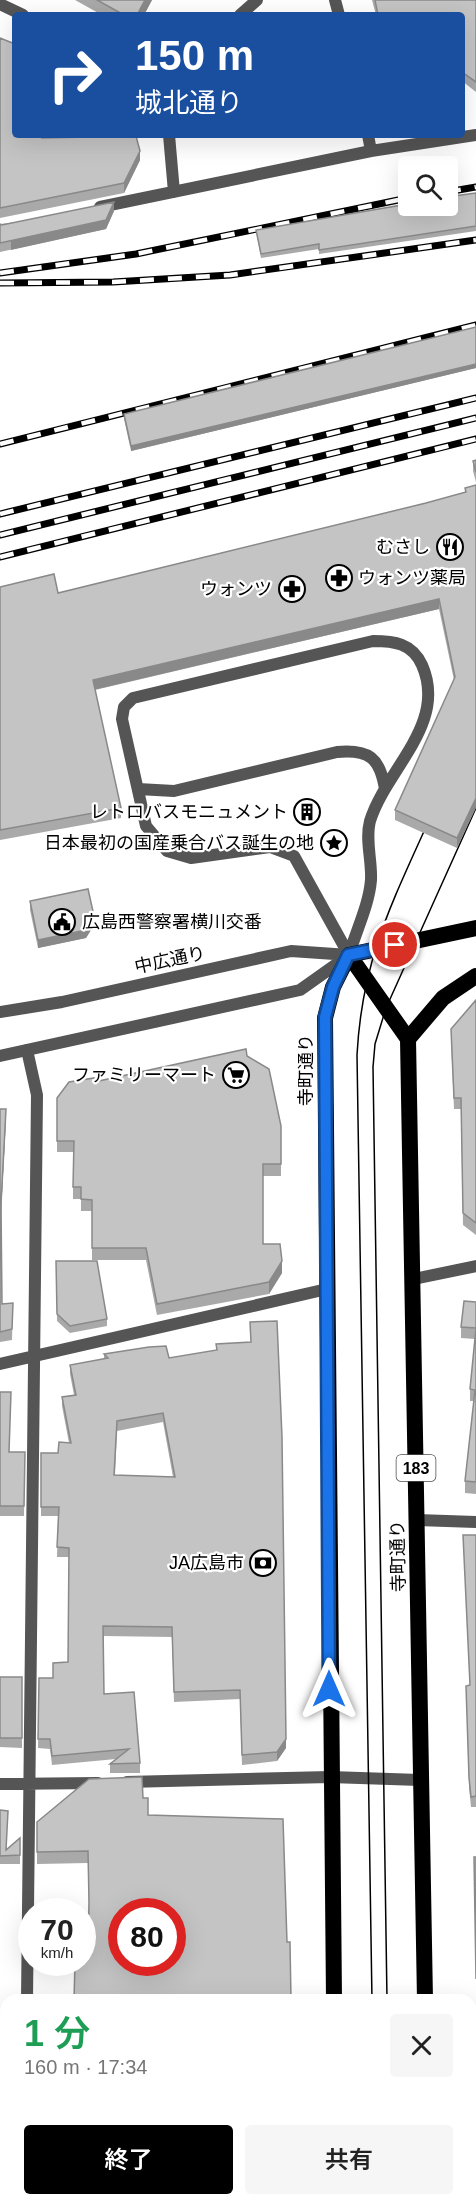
<!DOCTYPE html>
<html lang="ja">
<meta charset="utf-8">
<style>
body{margin:0;font-family:Arial,"Noto Sans JP",sans-serif;background:#f6f6f6;color:#222;height:100vh;display:flex;flex-direction:column;font-size:22px;white-space:nowrap}
*{box-sizing:border-box;margin:0}
p{font-size:20px;color:#767676}
.icon{flex:none;width:33px;height:33px;fill:none;stroke:currentColor;stroke-width:2;stroke-linecap:round;stroke-linejoin:round}
.map{position:relative;flex:1;overflow:hidden}
.drawer{position:absolute;left:0px;top:1994px;width:477px;height:212px;display:flex;flex-direction:column;background:#fff;border-radius:18px 18px 0 0;box-shadow:0 6px 24px #0002}
.drawer>*{flex:none}
.hud{position:absolute;left:12px;top:12px;width:453px;height:126px;border-radius:6px;box-shadow:0 6px 24px #0002;background:#1a4fa0;color:#fff;overflow:hidden}
.controls{position:absolute;left:398px;top:156px;display:grid;gap:12px}
.controls a{display:grid;place-items:center;width:60px;height:60px;border-radius:6px;background:#fff;box-shadow:0 6px 24px #0002;font-size:30px}
.speed{position:absolute;left:18px;top:1898px;display:flex;gap:12px;font-size:30px;font-weight:700;text-align:center}
.speed>*{display:grid;place-content:center;width:78px;height:78px;border-radius:50%;background:#fff;box-shadow:0 6px 24px #0002;line-height:1}
.speed small{font-size:15px;font-weight:400}
.speed .limit{border:9px solid #d22;background:#fff;color:#111}
.pin{position:absolute;display:grid;place-items:center;width:51px;height:51px;color:#fff;margin:-26px;border:3px solid #fff;border-radius:50%;box-shadow:0 2px 6px #0007}
.me{position:absolute;width:66px;margin:-33px;rotate:0deg;stroke-linejoin:round;filter:drop-shadow(0 0 4px #0008)}
.turn{display:flex;align-items:center;gap:21px;height:126px;padding:0 24px;font-size:27px}
.turn .icon{width:78px;height:78px;stroke-width:2.5}
.turn b{display:block;font-size:42px;line-height:51px}
.round{display:grid;place-items:center;flex:none;width:63px;height:63px;border-radius:6px;background:#f6f6f6}
.summary{display:flex;align-items:center;justify-content:space-between;height:102px;padding:0 24px}
h1{font-size:36px;font-weight:600;line-height:45px;color:#1e9e55}
.primary-button{display:flex;gap:12px;margin-top:auto;padding:12px 24px}
.primary-button a{flex:1;height:69px;border-radius:6px;background:#000;color:#fff;font-size:24px;font-weight:600;line-height:69px;text-align:center}
.primary-button a+a{background:#f6f6f6;color:#222}
.map>svg:first-child{display:block}
.lines{fill:none;stroke-linecap:round;stroke-linejoin:round}
.service{stroke:#555;stroke-width:12}
.minor{stroke:#555;stroke-width:12}
.tertiary{stroke:#555;stroke-width:12}
.trunk{stroke:#000;stroke-width:16}
.tram{stroke:#000;stroke-width:1.5}
.rail-casing{stroke:#000;stroke-width:7}
.rail{stroke:#fff;stroke-width:4.5;stroke-dasharray:14;stroke-linecap:butt}
.wall{fill:#a9a9a9;fill-rule:evenodd}
.shaded-wall{fill:#898989}
.building{fill:#c4c4c4;stroke:#898989;stroke-width:1.5;fill-rule:evenodd}
.route-casing{stroke:#114b97;stroke-width:15}
.route{stroke:#1a73e8;stroke-width:10}
.labels{text-anchor:middle;dominant-baseline:central;stroke-width:4.5;stroke-linejoin:round;paint-order:stroke}
.shield{fill:#fff;stroke:#4c4c4c;stroke-width:1.5}
.shield-label{font-size:16px;font-weight:bold;fill:#000}
.poi-label{font-size:18px;fill:#000;stroke:#fff;text-anchor:end}
.street-label{font-size:18px;fill:#000;stroke:#fff}
</style>
<div class="map">
<svg width="476" height="2204" viewBox="0 0 476 2204">
<rect width="100%" height="100%" fill="#fff"/>
<g class="lines">
<path class="service" d="M373 641C394 641 412 643 422 665 448 724 386 769 370 821 365 840 372 860 371 880 369 905 356 931 349 955L294 856 270 847 191 858 167 851 146 826 122 719 124 707 133 698Z
M138 789 174 791 337 752C369 749 380 758 385 789"/>
<path class="minor" d="M335 0 339 15
M0 4 23 15
M240 15 257 0
M169 135 174 192
M368 135 371 151
M100 207 371 151 476 135
M27 1050 37 1095 27 2000
M414 1279 476 1266
M0 1364 327 1289
M417 1520 476 1522
M127 1782 330 1777 420 1780
M0 1784 98 1783
M26 2204V2199"/>
<path class="tertiary" d="M0 1012 62 1002 291 951 349 955
M0 1056 300 990 348 956"/>
<path class="trunk" d="M349 955 408 1039 425 2000
M349 955 476 928
M408 1039 443 998 476 976
M334 2000 325 1018 333 987 349 955
M338 2199V2204
M428 2199V2204"/>
<path class="tram" d="M372 2000 357 1055C362 959 392 903 430 818
M387 2000 373 1067 375 1044 386 1008 476 808
M374 2199V2204
M389 2199V2204"/>
<defs>
<path id="rail" d="M447 192 476 187
M0 273 136 254 408 198
M0 283 113 282 230 275 476 240
M0 444 476 325
M0 514 476 398
M0 535 476 418
M0 557 476 439"/>
</defs>
<use href="#rail" class="rail-casing"/>
<use href="#rail" class="rail"/>
</g>
<path class="wall" d="M75 0H152L144 15H102Z
M372 0H476V92L462 81V15H376Z
M0 38 15 135H47L46 138 140 160 124 193 0 218Z
M219 135H235L219 138Z
M476 193V231L319 254V249L261 258 256 230Z
M114 211 106 229 0 252V224Z
M476 327V368L131 451 124 419V414Z
M476 460V482L473 471V461Z
M476 485 457 848 395 820V810L454 680 439 609 95 690 121 808V818L0 840V587L58 593 426 503 465 493V488Z
M30 901 94 925 86 938 38 948 30 910Z
M476 1000V1235L463 1225 461 1109H454L451 1040Z
M247 1056 281 1126V1176H263V1244L282 1273 269 1294 157 1315 146 1260H92V1211H81V1199H73V1152H57V1098L94 1082Z
M0 1109 6 1119 1 1213 2 1304 13 1303 12 1340 0 1342Z
M56 1261 107 1319V1326L70 1333 57 1321Z
M476 1302V1494L465 1493V1481L474 1401H470V1389L475 1339 461 1338V1327Z
M104 1354 169 1358 286 1748 277 1761 242 1765 240 1699 174 1702 172 1637 104 1636V1694L140 1763V1773H110V1764L116 1759 52 1765 50 1749 38 1748 39 1678H53L68 1662 69 1557H57L58 1516H41V1507L58 1453 69 1443 62 1406V1397L74 1395 70 1374V1365L104 1359ZM163 1422 173 1477 115 1475 117 1431Z
M0 1392 9 1452H25L24 1516H0Z
M463 1535H476V1807H471L469 1787 466 1686 470 1685Z
M0 1677H22V1748L0 1747Z
M142 1777 88 1952 89 1909 88 1863 37 1864V1822Z
M0 1810 7 1850 20 1838V1864H0Z
M471 2067 476 2068V2110L471 2109Z"/>
<path class="shaded-wall" d="M145 0H152L144 15H137Z
M140 151V160L124 193V183Z
M114 202V211L106 229 11 250V241Z
M476 364V368L131 451V446Z
M439 599V609L93 690V680Z
M476 798V808L457 848V838Z
M94 916V925L86 938 38 948V940Z
M6 1109V1119L1 1214V1204Z
M282 1261V1273L269 1294V1282Z
M286 1739V1748L277 1761V1752Z"/>
<path class="building" d="M97 0H145L137 15H124Z
M375 0H476V82L462 72V15H378Z
M0 38 15 44V135H43L42 138 136 136 140 151 124 183 0 208Z
M476 193V226L319 250V244L261 254 256 230 408 204V206H447V197Z
M114 202 106 220 0 243V224L2 225Z
M476 327V364L131 446 124 414Z
M476 460V472L473 461Z
M476 485V798L457 838 395 810 455 677 439 599 93 680 121 808 0 830V587L54 574 58 593 426 503 466 492 465 488Z
M88 889 94 916 86 930 38 940 30 901Z
M476 1000V1223L463 1213 461 1098H454L451 1029Z
M246 1049 247 1056 269 1069 281 1126V1164H263V1244H280L282 1261 269 1282 157 1304 146 1248H92V1200L81 1199V1187H73L74 1141H57V1098L69 1082 94 1078V1082Z
M0 1109H6L1 1204 2 1304 13 1303 12 1329 0 1332Z
M56 1261H97L107 1319 70 1326 57 1314Z
M464 1301 476 1302V1482L465 1481 475 1390 470 1389 476 1328 461 1327Z
M277 1321 282 1437 286 1739 277 1752 242 1755 240 1690 174 1692 172 1627 103 1626 104 1694 134 1692 140 1763 110 1764 129 1749 52 1756 50 1739H38L39 1678H53V1663L68 1662 69 1548 57 1547 59 1507H41V1453H58L59 1442 71 1443 62 1397 76 1395 70 1365 108 1358 104 1354 149 1347 166 1346 169 1358 217 1350 216 1344 251 1342 250 1322ZM163 1413 175 1477 114 1475 117 1421Z
M0 1392H11L9 1452H25L24 1506H0Z
M463 1535H476V1796L471 1797 469 1777 466 1686 470 1685Z
M0 1677H22V1738H0Z
M142 1777 143 1798H148V1815L283 1819 287 1942H290L291 2000H74L75 1962H82V1952H88L89 1902 88 1851 37 1852V1822L89 1779ZM122 1911H172V1962H122Z
M0 1810 8 1811 6 1850 20 1838V1855L0 1856Z
M474 1857H476V1979Z
M471 2067 476 2068V2099L471 2098Z
M48 2199H287V2204H48Z"/>
<g class="lines">
<defs>
<path id="route" d="M329 1689 325 1017 333 987 348 955 395 945"/>
</defs>
<use href="#route" class="route-casing"/>
<use href="#route" class="route"/>
</g>
<defs>
<symbol id="restaurant-ring" viewBox="-11 -11 22 22"><circle r="9.5" fill="#fff" stroke="#000" stroke-width="1.5"/><path d="M-5-6h1v4h1v-4h1v4h1v-4h1v5L-1.5 .5V6h-2V.5L-5-1ZM5-6V6H3V1.5H1.5Q1.5-4 5-6Z" fill="#000"/></symbol>
<symbol id="pharmacy-ring" viewBox="-11 -11 22 22"><circle r="9.5" fill="#fff" stroke="#000" stroke-width="1.5"/><path d="M-2-6h4v4h4v4h-4v4h-4v-4h-4v-4h4Z" fill="#000"/></symbol>
<symbol id="building-ring" viewBox="-11 -11 22 22"><circle r="9.5" fill="#fff" stroke="#000" stroke-width="1.5"/><path d="M-4-6H4V6H1V3H-1V6H-4ZM-2.5-4.3h1.7v1.8h-1.7ZM.8-4.3h1.7v1.8H.8ZM-2.5-1h1.7V.8h-1.7ZM.8-1h1.7V.8H.8Z" fill="#000"/></symbol>
<symbol id="sight-ring" viewBox="-11 -11 22 22"><circle r="9.5" fill="#fff" stroke="#000" stroke-width="1.5"/><path d="M0-6L1.8-2.2L6-1.7L2.9 1.2L3.7 5.4L0 3.3L-3.7 5.4L-2.9 1.2L-6-1.7L-1.8-2.2Z" fill="#000"/></symbol>
<symbol id="civic-ring" viewBox="-11 -11 22 22"><circle r="9.5" fill="#fff" stroke="#000" stroke-width="1.5"/><path d="M-.6-6.5H3V-4.5H.6V-3L4-1V1h2V6H-6V1h2V-1L-.6-3ZM-1.2 2.5V6h2.4V2.5Z" fill="#000"/></symbol>
<symbol id="supermarket-ring" viewBox="-11 -11 22 22"><circle r="9.5" fill="#fff" stroke="#000" stroke-width="1.5"/><path d="M-6-5.5h2.5l.6 2H6L4.5 2H-2.5L-4.4-4H-6ZM-1.5 3.2a1.3 1.3 0 1 0 .1 0ZM3 3.2a1.3 1.3 0 1 0 .1 0Z" fill="#000"/></symbol>
<symbol id="bank-ring" viewBox="-11 -11 22 22"><circle r="9.5" fill="#fff" stroke="#000" stroke-width="1.5"/><path d="M-6-4H6V4H-6ZM0-2.3a2.3 2.3 0 1 0 0 4.6a2.3 2.3 0 1 0 0-4.6Z" fill="#000"/></symbol>
</defs>
<g fill-rule="evenodd">
<use href="#restaurant-ring" x="435" y="532" width="30" height="30"/>
<use href="#pharmacy-ring" x="324" y="563" width="30" height="30"/>
<use href="#pharmacy-ring" x="277" y="574" width="30" height="30"/>
<use href="#building-ring" x="292" y="797" width="30" height="30"/>
<use href="#sight-ring" x="319" y="828" width="30" height="30"/>
<use href="#civic-ring" x="47" y="907" width="30" height="30"/>
<use href="#supermarket-ring" x="221" y="1060" width="30" height="30"/>
<use href="#bank-ring" x="248" y="1548" width="30" height="30"/>
</g>
<g class="labels">
<rect class="shield" x="396.5" y="1455" width="39" height="26" rx="4.5"/>
<g class="shield-label">
<text x="416" y="1468">183</text>
</g>
<g class="poi-label">
<text x="430" y="547">むさし</text>
<text x="358" y="578" text-anchor="start">ウォンツ薬局</text>
<text x="272" y="589">ウォンツ</text>
<text x="288" y="812">レトロバスモニュメント</text>
<text x="314" y="843">日本最初の国産乗合バス誕生の地</text>
<text x="82" y="922" text-anchor="start">広島西警察署横川交番</text>
<text x="216" y="1075">ファミリーマート</text>
<text x="244" y="1563">JA広島市</text>
</g>
<g class="street-label">
<text transform="translate(170 960) rotate(-12)">中広通り</text>
<text transform="translate(306 1070) rotate(-90)">寺町通り</text>
<text transform="translate(398 1556) rotate(-91)">寺町通り</text>
</g>
</g>
</svg>
<div class="controls">
<a><svg class="icon" aria-label="search" viewBox="0 0 24 24"><circle cx="10" cy="10" r="6"/><path d="M15 15l6 6"/></svg></a>
</div>
<div class="speed"><div>70<small>km/h</small></div><div class="limit">80</div></div>
<div class="pin" style="left:395px;top:945px;background:#d93025"><svg class="icon" aria-label="arrive" viewBox="0 0 24 24"><path d="M6 21V4h12l-3 4 3 4H6"/></svg></div>
<svg class="me" style="left:329px;top:1689px" viewBox="-20 -20 40 40"><path d="M0-17L14 15 0 8-14 15z" fill="#1a73e8" stroke="#fff" stroke-width="4"/></svg>
<div class="hud">
<div class="turn"><svg class="icon" aria-label="right" viewBox="0 0 24 24"><path d="M7 20v-9h11M14 6l5 5-5 5"/></svg><div><b>150 m</b>城北通り</div></div>
</div>
<section class="drawer">
<div class="summary"><div><h1>1 分</h1><p>160 m · 17:34</p></div><a class="round"><svg class="icon" aria-label="close" viewBox="0 0 24 24"><path d="M6 6l12 12M18 6L6 18"/></svg></a></div>
<div class="primary-button"><a>終了</a><a>共有</a></div>
</section>
</div>
